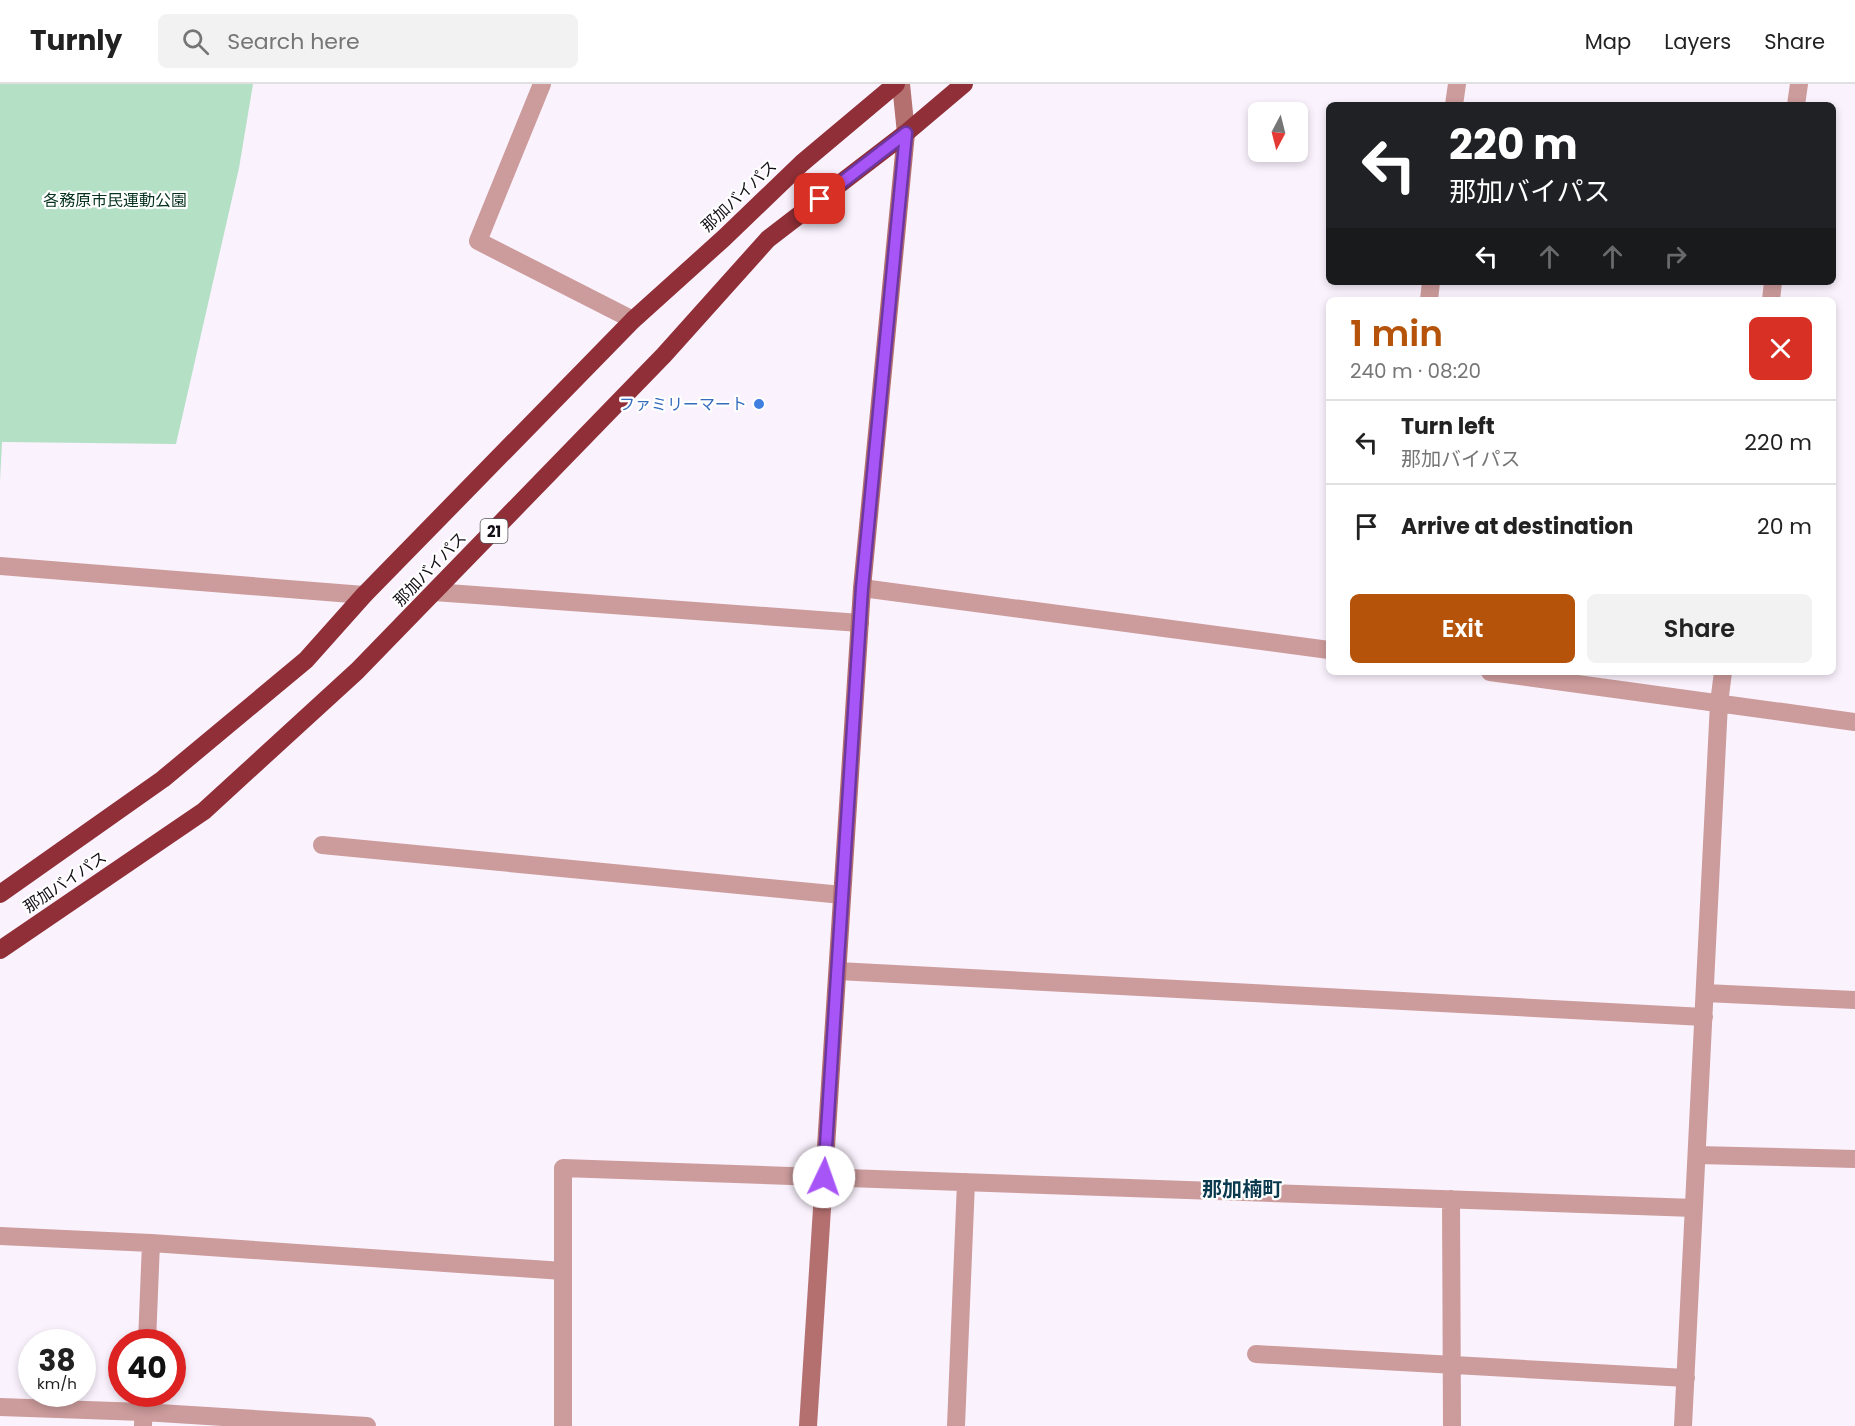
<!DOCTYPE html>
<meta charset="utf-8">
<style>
body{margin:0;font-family:Poppins,"Noto Sans JP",sans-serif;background:#f2f2f2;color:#222;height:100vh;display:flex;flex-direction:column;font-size:22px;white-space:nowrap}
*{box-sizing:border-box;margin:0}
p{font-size:20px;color:#767676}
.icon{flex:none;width:33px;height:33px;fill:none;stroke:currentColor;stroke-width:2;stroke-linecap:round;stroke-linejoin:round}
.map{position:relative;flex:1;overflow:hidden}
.side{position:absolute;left:1326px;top:213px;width:510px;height:378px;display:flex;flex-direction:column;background:#fff;border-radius:9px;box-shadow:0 3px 9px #0003}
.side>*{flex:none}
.hud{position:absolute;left:1326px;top:18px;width:510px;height:183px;border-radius:9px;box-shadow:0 3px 9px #0003;background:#202124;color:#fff;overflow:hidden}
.needle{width:39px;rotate:187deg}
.fabs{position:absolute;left:1248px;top:18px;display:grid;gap:12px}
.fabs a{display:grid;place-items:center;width:60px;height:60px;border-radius:9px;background:#fff;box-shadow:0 3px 9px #0003;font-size:30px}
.speed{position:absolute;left:18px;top:1245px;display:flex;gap:12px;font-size:30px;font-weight:700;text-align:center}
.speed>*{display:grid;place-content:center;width:78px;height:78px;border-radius:50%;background:#fff;box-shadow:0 3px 9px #0003;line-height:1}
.speed small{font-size:15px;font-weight:400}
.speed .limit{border:9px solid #d22;background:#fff;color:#111}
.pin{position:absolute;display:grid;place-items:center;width:51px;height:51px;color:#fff;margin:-26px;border-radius:12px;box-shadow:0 3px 9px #0006}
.me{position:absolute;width:66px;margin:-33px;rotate:3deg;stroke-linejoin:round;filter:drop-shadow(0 0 4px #0008)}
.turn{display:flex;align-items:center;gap:21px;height:126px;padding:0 24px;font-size:27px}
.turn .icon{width:78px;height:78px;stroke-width:2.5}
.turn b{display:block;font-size:42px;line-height:51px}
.lanes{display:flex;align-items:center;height:57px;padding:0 24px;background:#0003;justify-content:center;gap:30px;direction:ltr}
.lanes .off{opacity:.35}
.round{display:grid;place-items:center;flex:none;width:63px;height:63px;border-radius:9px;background:#f2f2f2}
.head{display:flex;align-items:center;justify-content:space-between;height:102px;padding:0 24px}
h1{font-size:36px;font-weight:600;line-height:45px;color:#b45309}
.button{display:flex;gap:12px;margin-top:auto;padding:12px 24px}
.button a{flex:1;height:69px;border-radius:9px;background:#b45309;color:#fff;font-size:24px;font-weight:600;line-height:69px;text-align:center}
.button a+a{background:#f2f2f2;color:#222}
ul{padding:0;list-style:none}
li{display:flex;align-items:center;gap:18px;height:84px;padding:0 24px;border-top:2px solid #e0e0e0}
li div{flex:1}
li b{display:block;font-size:22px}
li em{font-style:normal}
header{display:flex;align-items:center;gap:36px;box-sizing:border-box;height:84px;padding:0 30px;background:#fff;border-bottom:2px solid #e0e0e0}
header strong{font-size:28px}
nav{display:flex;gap:33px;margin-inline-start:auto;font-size:21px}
.search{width:420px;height:54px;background:#f2f2f2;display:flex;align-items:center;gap:15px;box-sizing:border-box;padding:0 21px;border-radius:9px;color:#767676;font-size:22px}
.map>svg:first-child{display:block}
.green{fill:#b4e0c6}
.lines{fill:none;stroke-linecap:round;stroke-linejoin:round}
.street{stroke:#cc9b9b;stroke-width:18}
.secondary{stroke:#b46f6f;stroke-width:18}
.highway{stroke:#902f37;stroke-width:18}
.route-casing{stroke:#6d37a1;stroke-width:15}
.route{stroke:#a855f7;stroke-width:10}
.shop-dot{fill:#3f7fe0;stroke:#fff;stroke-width:2}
.labels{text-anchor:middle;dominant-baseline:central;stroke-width:4.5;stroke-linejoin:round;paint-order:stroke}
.shield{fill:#fff;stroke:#5a565b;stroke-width:1.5}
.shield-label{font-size:15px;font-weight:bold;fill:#130d15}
.street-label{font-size:16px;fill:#130d15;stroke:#fff}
.park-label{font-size:16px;fill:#05321e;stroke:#fff}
.shop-label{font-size:16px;fill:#366cbe;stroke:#fff;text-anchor:end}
.quarter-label{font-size:20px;font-weight:bold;fill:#0b394e;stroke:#fff}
</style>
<header>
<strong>Turnly</strong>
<div class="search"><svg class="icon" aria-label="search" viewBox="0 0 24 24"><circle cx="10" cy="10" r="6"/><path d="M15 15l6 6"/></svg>Search here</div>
<nav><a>Map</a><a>Layers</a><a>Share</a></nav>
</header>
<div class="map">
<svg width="1855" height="1342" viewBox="0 0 1855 1342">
<rect width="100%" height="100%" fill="#faf2fd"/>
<path class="green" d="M0 0H253L239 84 176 360 2 358 0 397Z"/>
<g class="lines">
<path class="street" d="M542 0 478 157 633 236
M1454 21 1457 0
M1796 21 1799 0
M1429 216 1431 198
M1771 216 1773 198
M0 482 364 511
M862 504 1329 566
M434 508 860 539
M1490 588 1855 638
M322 761 842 811
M838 887 1704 933
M1705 909 1855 916
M1697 1071 1855 1075
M1451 1115 1452 1342
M0 1152 151 1159 563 1187
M147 1258 151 1159
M1256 1270 1686 1294
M0 1323 143 1328 367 1342
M143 1342 144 1310
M563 1342V1084L1694 1124
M956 1342 966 1098
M1683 1342 1719 619 1723 588"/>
<path class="secondary" d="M808 1342 862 504 906 49 901 0"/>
<path class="highway" d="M0 810 163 695 306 576 364 511 633 236 724 154 802 79 896 0
M0 866 204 727 357 587 664 271 768 155 906 49 964 0"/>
</g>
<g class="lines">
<defs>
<path id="route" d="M820 115 906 49 862 504 824 1093"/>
</defs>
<use href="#route" class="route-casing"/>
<use href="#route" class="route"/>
</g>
<circle class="shop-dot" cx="759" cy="320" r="6"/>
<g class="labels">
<rect class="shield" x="480.5" y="435" width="27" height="24" rx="4.5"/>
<g class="shield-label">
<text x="494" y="447">21</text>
</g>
<g class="street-label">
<text transform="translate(739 112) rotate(-43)">那加バイパス</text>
<text transform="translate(430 485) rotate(-46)">那加バイパス</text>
<text transform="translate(65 798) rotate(-34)">那加バイパス</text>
</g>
<g class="park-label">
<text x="115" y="116">各務原市民運動公園</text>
</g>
<g class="shop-label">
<text x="747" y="320">ファミリーマート</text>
</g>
<g class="quarter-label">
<text x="1242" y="1105">那加楠町</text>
</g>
</g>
</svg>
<div class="fabs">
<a><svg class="needle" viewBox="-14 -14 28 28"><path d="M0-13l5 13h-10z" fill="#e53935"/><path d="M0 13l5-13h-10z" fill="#767676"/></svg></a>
</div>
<div class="speed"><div>38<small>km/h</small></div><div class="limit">40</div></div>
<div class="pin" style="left:820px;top:115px;background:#d93025"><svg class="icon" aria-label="arrive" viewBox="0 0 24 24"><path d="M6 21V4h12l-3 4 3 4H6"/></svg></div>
<svg class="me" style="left:824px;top:1093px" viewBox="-20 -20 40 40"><circle r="19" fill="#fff"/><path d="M0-13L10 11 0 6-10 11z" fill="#a855f7"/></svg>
<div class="hud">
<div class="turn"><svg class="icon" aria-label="left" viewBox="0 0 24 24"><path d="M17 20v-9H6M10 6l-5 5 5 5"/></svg><div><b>220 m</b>那加バイパス</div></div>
<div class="lanes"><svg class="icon" aria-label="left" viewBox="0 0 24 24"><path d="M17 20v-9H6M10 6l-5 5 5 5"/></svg><svg class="icon off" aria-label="ahead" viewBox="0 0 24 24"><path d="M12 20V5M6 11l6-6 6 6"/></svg><svg class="icon off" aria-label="ahead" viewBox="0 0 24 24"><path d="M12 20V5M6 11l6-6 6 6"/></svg><svg class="icon off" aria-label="right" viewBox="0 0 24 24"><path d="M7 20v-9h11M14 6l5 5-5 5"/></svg></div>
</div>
<section class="side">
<div class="head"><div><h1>1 min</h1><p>240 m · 08:20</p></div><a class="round" style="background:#d93025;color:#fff"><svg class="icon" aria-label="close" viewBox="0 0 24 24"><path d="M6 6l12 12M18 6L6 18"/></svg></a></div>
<ul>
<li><svg class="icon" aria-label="left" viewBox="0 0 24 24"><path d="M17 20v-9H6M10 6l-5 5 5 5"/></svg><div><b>Turn left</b><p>那加バイパス</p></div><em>220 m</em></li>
<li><svg class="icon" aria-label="arrive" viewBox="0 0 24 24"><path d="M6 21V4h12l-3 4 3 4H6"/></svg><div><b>Arrive at destination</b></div><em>20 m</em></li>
</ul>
<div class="button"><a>Exit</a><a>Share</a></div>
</section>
</div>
